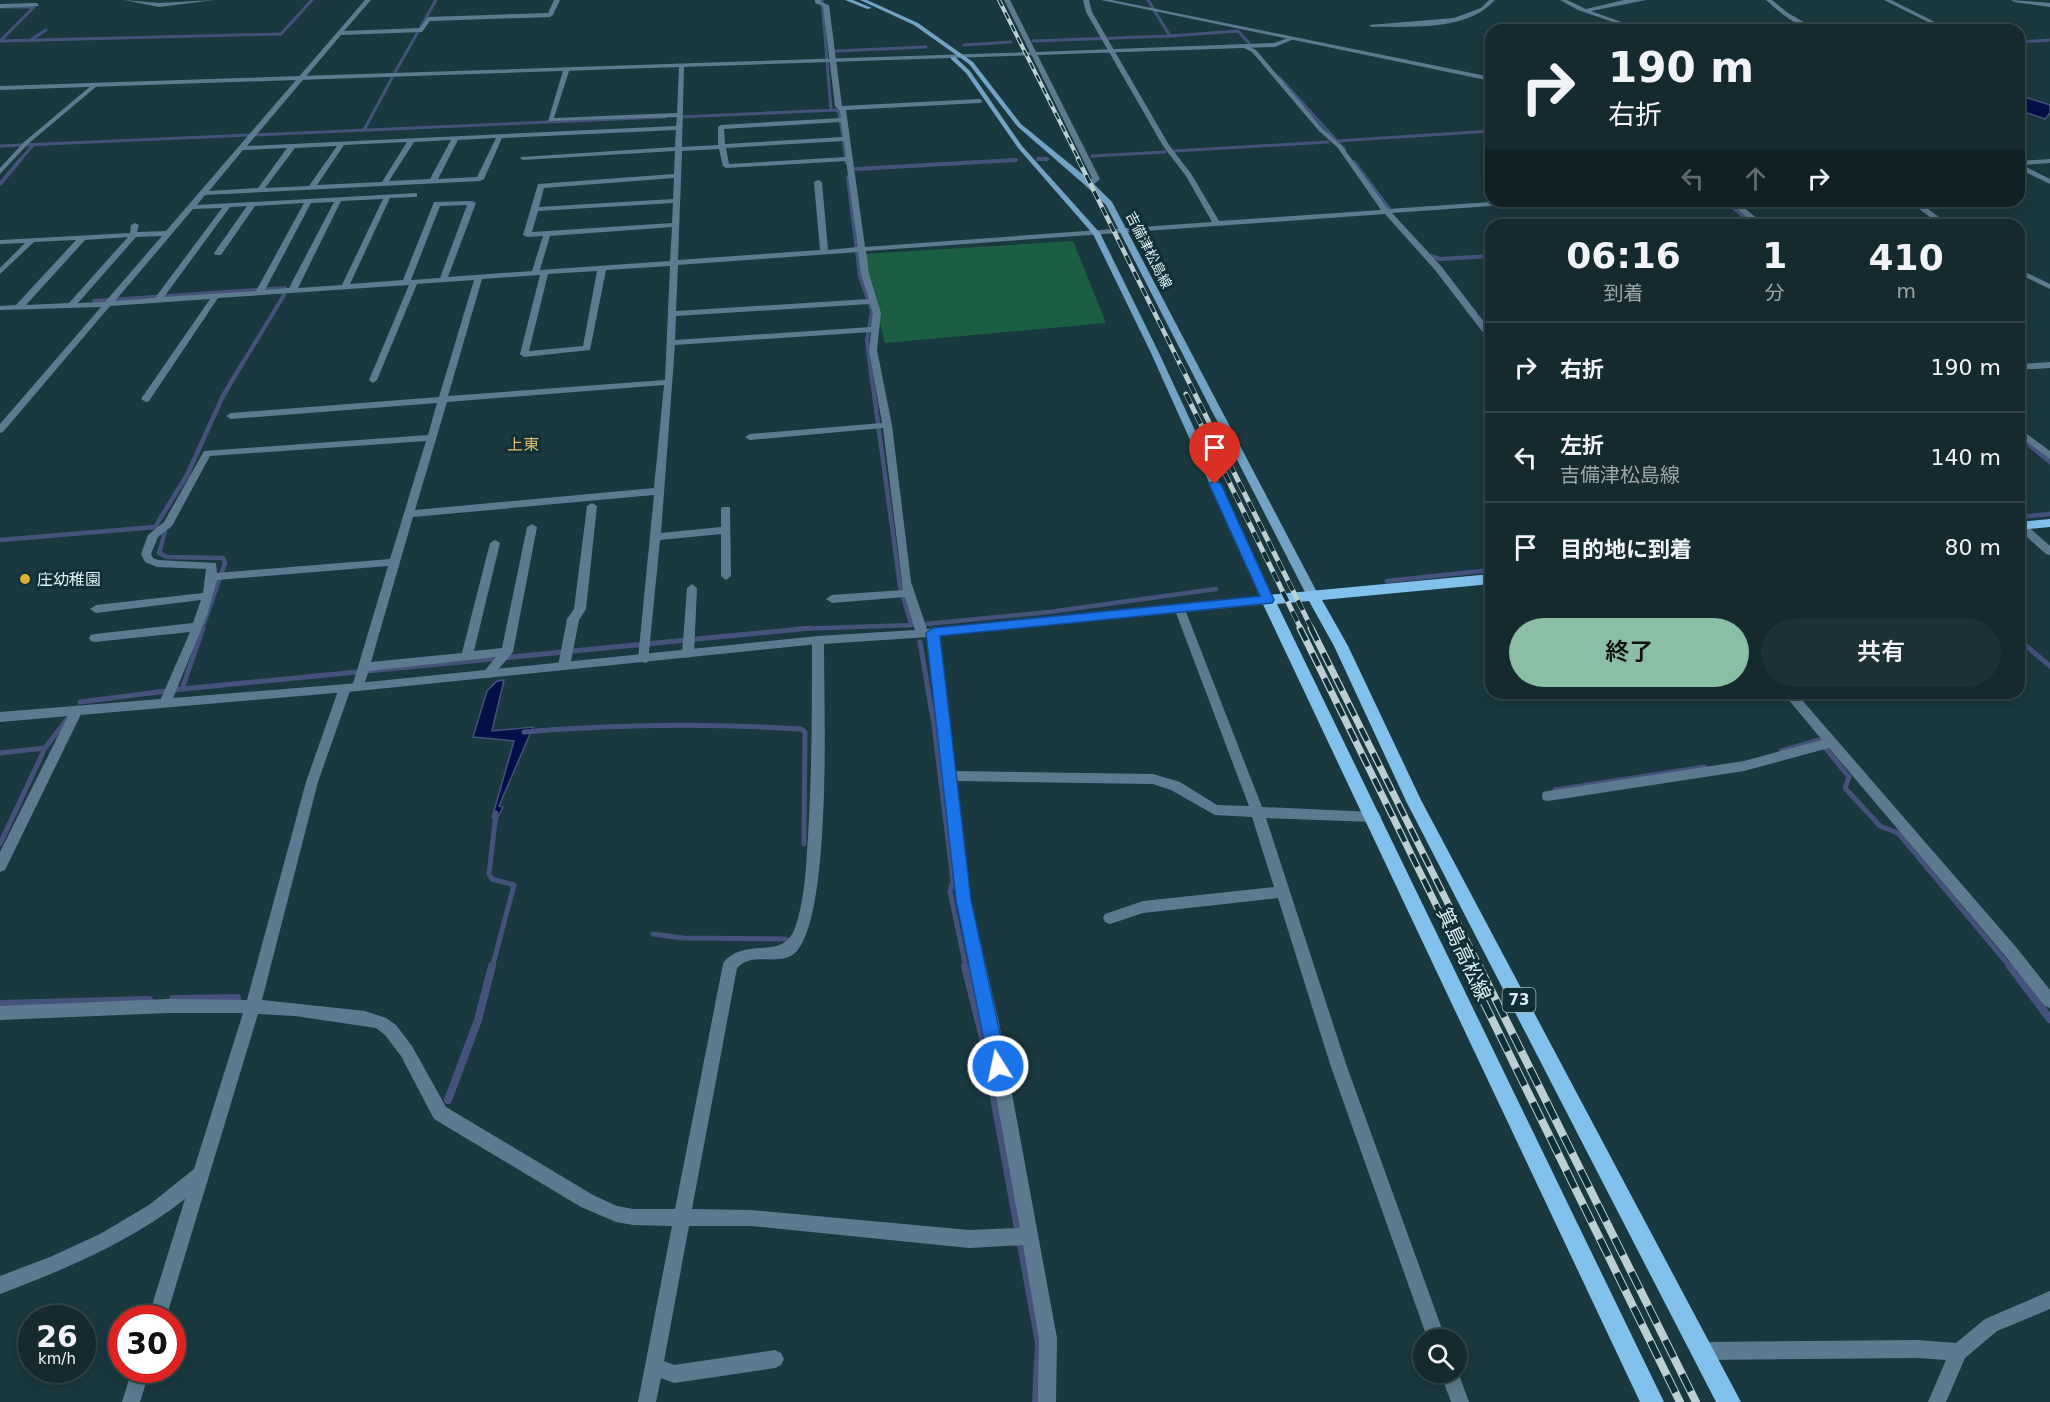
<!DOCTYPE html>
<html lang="ja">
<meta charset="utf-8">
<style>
body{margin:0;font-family:"DejaVu Sans","Noto Sans JP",sans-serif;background:#1d3237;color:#f1f3f6;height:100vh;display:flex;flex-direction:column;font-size:22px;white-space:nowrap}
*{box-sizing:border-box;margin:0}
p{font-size:20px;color:#9da7aa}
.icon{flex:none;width:33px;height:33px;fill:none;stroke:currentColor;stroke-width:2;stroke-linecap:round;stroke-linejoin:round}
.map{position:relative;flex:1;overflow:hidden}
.panel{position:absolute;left:1485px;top:219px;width:540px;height:480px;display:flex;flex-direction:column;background:#142a2f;border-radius:18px;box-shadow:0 3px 15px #0003,0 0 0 2px #33464b}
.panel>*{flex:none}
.top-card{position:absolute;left:1485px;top:24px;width:540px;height:183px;border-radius:18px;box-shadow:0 3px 15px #0003,0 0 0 2px #33464b;background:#142a2f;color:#f1f3f6;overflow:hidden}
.tools{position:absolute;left:1413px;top:1329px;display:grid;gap:12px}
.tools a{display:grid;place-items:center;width:54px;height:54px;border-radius:50%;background:#142a2f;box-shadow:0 3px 15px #0003,0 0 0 2px #33464b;font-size:30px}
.speed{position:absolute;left:18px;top:1305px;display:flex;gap:12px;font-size:30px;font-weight:700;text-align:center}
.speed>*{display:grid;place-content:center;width:78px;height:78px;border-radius:50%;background:#142a2f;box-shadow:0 3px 15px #0003,0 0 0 2px #33464b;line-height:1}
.speed small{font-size:15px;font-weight:400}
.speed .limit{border:9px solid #d22;background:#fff;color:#111}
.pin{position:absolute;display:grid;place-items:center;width:51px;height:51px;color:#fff;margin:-62px -26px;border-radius:50% 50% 50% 0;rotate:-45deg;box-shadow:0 0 6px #0007}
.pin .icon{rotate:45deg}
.me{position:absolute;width:66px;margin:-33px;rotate:350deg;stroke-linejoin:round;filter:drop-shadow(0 0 4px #0008)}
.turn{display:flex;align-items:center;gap:21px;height:126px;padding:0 24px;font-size:27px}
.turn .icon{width:78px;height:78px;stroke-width:2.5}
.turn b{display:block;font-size:42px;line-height:51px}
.lanes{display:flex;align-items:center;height:57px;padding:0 24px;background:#0003;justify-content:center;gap:30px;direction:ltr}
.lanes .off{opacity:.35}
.eta{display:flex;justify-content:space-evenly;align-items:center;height:102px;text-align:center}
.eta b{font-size:36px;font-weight:600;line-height:42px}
.action{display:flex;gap:12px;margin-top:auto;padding:12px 24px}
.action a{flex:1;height:69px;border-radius:36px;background:#8abfa5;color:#111;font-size:24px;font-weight:600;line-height:69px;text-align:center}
.action a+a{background:#1d3237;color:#f1f3f6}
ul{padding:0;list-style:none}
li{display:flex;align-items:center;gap:18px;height:90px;padding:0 24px;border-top:2px solid #33464b}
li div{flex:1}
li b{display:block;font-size:22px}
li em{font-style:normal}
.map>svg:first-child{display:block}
.green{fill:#1b5e44}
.water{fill:#030f47;stroke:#45527b;stroke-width:1.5}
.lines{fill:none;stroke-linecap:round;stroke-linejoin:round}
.stream-far4{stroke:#45527b;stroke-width:3}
.stream-far3{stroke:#45527b;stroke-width:4}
.stream-far2{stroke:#45527b;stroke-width:4.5}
.stream-far1{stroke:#45527b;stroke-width:5}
.stream{stroke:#45527b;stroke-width:8}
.minor{fill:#5d7b90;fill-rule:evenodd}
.tertiary{fill:#5d7b90;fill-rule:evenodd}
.secondary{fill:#72a2c4;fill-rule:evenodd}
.primary{fill:#82c1ec;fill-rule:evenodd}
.rail-far4-casing{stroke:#bccfd4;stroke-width:4}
.rail-far3-casing{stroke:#bccfd4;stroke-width:4.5}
.rail-far2-casing{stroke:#bccfd4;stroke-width:5}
.rail-far1-casing{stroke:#bccfd4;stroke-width:7}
.rail-casing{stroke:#bccfd4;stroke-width:8}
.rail-far4{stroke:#0f2e35;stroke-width:2;stroke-dasharray:7;stroke-linecap:butt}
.rail-far3{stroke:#0f2e35;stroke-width:3;stroke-dasharray:9;stroke-linecap:butt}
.rail-far2{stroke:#0f2e35;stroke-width:4;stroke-dasharray:11;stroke-linecap:butt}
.rail-far1{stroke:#0f2e35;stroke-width:4.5;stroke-dasharray:14;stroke-linecap:butt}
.rail{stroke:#0f2e35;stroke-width:6;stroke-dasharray:19;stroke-linecap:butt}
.route{fill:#1a73e8;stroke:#114b97;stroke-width:1.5}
.poi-dot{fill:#e0b034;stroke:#0f2e35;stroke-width:2}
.labels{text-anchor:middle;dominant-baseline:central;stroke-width:6;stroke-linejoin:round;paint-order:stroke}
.far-street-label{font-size:14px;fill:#dff0f4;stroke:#0f2e35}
.shield{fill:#0f2e35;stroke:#a1b6bb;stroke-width:1.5}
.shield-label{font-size:15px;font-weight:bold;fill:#dff0f4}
.far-quarter-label{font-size:16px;fill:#ddbc72;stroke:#0f2e35}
.poi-label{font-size:16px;fill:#dff0f4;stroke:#0f2e35;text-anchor:start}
.near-street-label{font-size:20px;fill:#dff0f4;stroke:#0f2e35}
</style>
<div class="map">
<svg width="2050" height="1402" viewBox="0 0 2050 1402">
<rect width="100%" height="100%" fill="#1a383f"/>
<path class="green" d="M1073 241 1106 323 885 343 863 254Z"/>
<path class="water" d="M2019 95 2050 105V113L2045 119 2019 110Z
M504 680 492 731 533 727 499 806 503 807 497 819 492 818 514 741 473 737 487 691 497 681Z"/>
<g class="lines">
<path class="stream-far4" d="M822 0 831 110
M0 7H34L0 41
M1170 36 1238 31 1249 43
M32 39 46 30
M0 41 281 34 312 0
M1033 41 1170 36 1148 0
M2019 42 2050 40
M964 45 1011 42
M836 51 926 47
M394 74 436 0
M1279 77 1345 150
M678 117 836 110 839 112 846 160
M364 130 392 78
M1337 141 1491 131
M0 146 665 117
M1174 151 1328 142
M1092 156 1165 152
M1038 159H1047
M20 160 34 144
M1008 160H1016"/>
<path class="stream-far3" d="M846 159V162
M1038 159H1047
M1354 162 1389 209
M856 169 1016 160
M848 177 860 276 872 311 867 340 870 366
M0 184 21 159
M1725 201 1754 225
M1431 256 1440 259 1491 256
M94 301 285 288
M241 366 284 295"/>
<path class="stream-far2" d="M870 364 900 586 911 624
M2019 437 2050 462
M2019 517 2050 514
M155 527 187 475 223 396 242 364
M0 540 155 527 165 532 159 553 167 557 223 558 225 563 202 629
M1387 581 1491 570
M926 624 1049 612 1216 589
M796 629 913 625"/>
<path class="stream-far1" d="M2019 640 2050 666
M920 642 934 725 953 881 950 891 966 968
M182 689 203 628
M80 702 182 689 811 628
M524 732C617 724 708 723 801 729L805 732 804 844
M1781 751 1819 740 1849 777 1845 788 1880 826 1898 833 2011 968
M0 753 45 748 68 718
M1555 790 1705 767
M0 844 45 748
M653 934 683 938 786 939
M492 968 514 885 492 879 489 874 496 813"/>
<path class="stream" d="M965 966 983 1038 1039 1343 1036 1402
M2010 966 2050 1019
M173 999 237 998
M0 1004 149 1000
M448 1100 478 1020 492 966"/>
<path class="minor" d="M124 0 159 3 215 0 159 7Z
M365 0H371L344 31 420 28 428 17 548 13 554 0H560L553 15 550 17 430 21 422 32 341 35 247 146 676 126 677 117 548 121 563 71 566 69 569 71 554 118 677 113 679 67 684 66 682 147 718 145V127L721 125 841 118 840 111 835 106 823 6 815 3V0H821V2L829 5 842 106 980 99 983 101 980 103 846 110 865 247 1212 222 1186 176 1163 146 1086 12 1083 0H1089L1092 12 1169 145 1192 175 1219 221 1381 210 1338 148 1319 131 1252 52 1242 47 1244 44 1256 50 1323 129 1342 146 1388 209 1491 202 1577 201 1573 203 1491 206 1392 213 1441 266 1491 331V340L1488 339 1435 270 1385 214 866 251 869 274 881 313 877 350 892 425 911 582 927 629 1174 605 1179 603 1183 605 1268 596 1274 600 1268 604 1186 612 1262 807 1374 812 1379 813 1381 817 1379 821 1374 822 1266 818 1346 1064 1446 1340H1428L1330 1064 1278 898 1143 913 1110 924 1105 922 1103 918 1105 914 1143 901 1274 887 1252 817 1215 815 1171 790 1153 784 957 781 971 900 999 1023 1057 1338 1056 1402H1038L1039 1338 1023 1245 969 1248 751 1226H689L664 1361 674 1365 775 1350 781 1353 784 1359 781 1365 775 1368 674 1383 661 1378 656 1402H638L672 1226 633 1225 616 1222 581 1207 434 1119 401 1056 385 1035 376 1028 295 1016 258 1014 166 1318H148L185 1199C130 1242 66 1269 0 1294V1276L50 1257 100 1234 149 1205 194 1169 243 1013H168L0 1020V1006L168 999 247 1000 306 782 339 688 345 684 351 688 318 782 262 1000 365 1011 386 1018 396 1025 412 1046 446 1107 593 1195 617 1206 633 1209H675L723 964C725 959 728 958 732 955 756 941 783 958 795 928 805 900 806 866 808 837 812 771 812 706 812 640L818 636 915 630 905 597 832 603 826 599 832 595 903 590 883 428 750 440 745 437 750 434 882 423 869 350 871 332 675 345 661 533 721 527V509L722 507H730L731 576 726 580 721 576V534L660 540 648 662 644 663 638 659 654 495 413 517 371 662 462 653 490 543 495 540 500 543 474 651 502 648 527 527 532 524 537 527 513 652 492 677 488 678 482 674 496 657 369 671 362 690H354L352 687 388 566 217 580 207 615 171 703 165 707 159 703 190 632 95 642 91 641 89 638 91 635 95 634 193 623 201 600 96 613 90 609 96 605 203 593 206 569 157 567 145 562 141 554 148 535 164 522 204 451 428 435 437 403 231 419 226 416 231 413 439 397 474 280 417 284 377 380 373 383 369 380 409 285 218 298 149 401 146 402 141 399 210 299 110 306 3 432 0 433V424L101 307 0 310V306L16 305 76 240 34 242 0 274V268L25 243 0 244V240L130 233 131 225 135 223 139 225 137 232 166 231ZM841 122 843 137 725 144 724 129ZM676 130 675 147 521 157 520 158 523 160 675 151 674 174 538 184 523 235 527 237 543 236 532 271 448 277 476 203 472 201 434 202 403 280 350 284 390 198 414 197H417V193L197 205 205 195 480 181 484 179 502 138ZM496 138 477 177 438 179 458 140ZM451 140 430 179 389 181 414 142ZM844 141 846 157 729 164 726 148ZM407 142 382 182 317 185 344 145ZM337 146 309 186 265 188 295 148ZM287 148 258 188 209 191 243 150ZM719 149 723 166 726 168 846 161 858 247 828 250 822 182 818 180 814 182 820 250 678 260 682 151ZM674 178 673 199 539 207 544 188ZM383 199 342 285 298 288 341 201ZM334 202 289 288 265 290 311 203ZM304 203 256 291 164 297 230 207 247 206 214 253 215 255H221L255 206ZM673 203 672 223 532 232 538 211ZM467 205 440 278 411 280 440 206ZM222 208 155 298 115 301 193 209ZM672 227 670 261 540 270 550 236ZM162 236 105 302 78 303 136 237ZM128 237 69 303 26 305 85 240ZM858 252 861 274 869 299 676 311 678 265ZM670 266 665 380 448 396 482 279 540 275 520 354 524 357 590 350 606 270ZM597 271 583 346 529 351 548 274ZM870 304 873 313 871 327 675 340 676 316ZM664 385 654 488 415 510 447 402ZM426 441 390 559 217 573 216 563 158 560 153 558 151 554 158 537 172 526 210 456ZM1176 613 1249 806 1217 805 1180 782 1153 774 955 771 939 636ZM928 637 957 900 983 1023 1020 1228 969 1230 751 1210 692 1209 737 968C740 965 744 962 748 961 764 956 784 965 797 951 832 910 824 703 824 644Z
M1101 0H1112L1491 77V81Z
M1489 0H1495C1466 32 1411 26 1372 27L1369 25 1454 18 1481 8Z
M1560 0H1567L1586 9 1624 0H1646L1591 11 1644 30H1636L1578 10Z
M1766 0H1772L1788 13 1818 30C1800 30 1779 12 1766 0Z
M1884 0H1891L1951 30H1944Z
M2011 0 2050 3V7L2014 2Z
M37 3 39 6 0 8V4Z
M1034 52 1037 54 1100 179 1092 186 1085 184 1092 178 1031 54Z
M92 85 97 86 28 144 0 174V168L24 142Z
M2050 159V163L2022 165 2050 179V184L2019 169V161Z
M1728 201H1736L1765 225H1756Z
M1908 201H1917L1950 225H1941Z
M2019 269 2050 284V289L2019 274Z
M2050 362V368L2019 370V364Z
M2019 428 2050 451V459L2019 436Z
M592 503 597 506 586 609 579 620 570 666 564 670 558 666 567 619 574 609 587 506Z
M2019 522 2024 523 2050 546V555L2046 554 2019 530Z
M692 584 697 588 694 654 688 658 682 654 687 588Z
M1783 693H1796L2016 947 2050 990V1008L2045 1006 2006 957 1829 748 1744 771 1548 801 1543 800 1542 796 1543 792 1548 791 1744 761 1822 740Z
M77 705 83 710 5 870 0 872V852L71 710Z
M2050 1291V1309L1997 1331 1965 1358 1946 1402H1928L1946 1360 1918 1358 1703 1360 1697 1357 1694 1351 1697 1345 1703 1342 1918 1340 1956 1343 1985 1319Z
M1456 1368 1458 1372 1469 1402H1451L1440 1372H1456Z
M132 1370H150L140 1402H122Z"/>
<path class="tertiary" d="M1004 0H1010L1036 52 1274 43 1291 37 1294 39 1275 47 0 90V86L1030 52Z
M818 636 824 640 818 644 358 691 0 722V712L358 683Z"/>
<path class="secondary" d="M845 0H853L872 8 867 9Z
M860 0H867L918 23 973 62 1021 124 1092 182 1112 202 1319 596 1317 599H1309L1307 596 1106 205 1086 186 1017 126 969 64 914 25Z
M951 57H955L970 71 1022 146 1100 233 1159 353 1274 600 1272 603 1268 604 1262 600 1151 353 1093 234 1018 148 966 73 951 59Z"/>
<path class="primary" d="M2050 519V527L2019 530V522Z
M1491 574V584L1322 600 1348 646 1421 800 1741 1402H1716L1406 801 1334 646 1309 601 1277 604 1664 1402H1640L1261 600 1268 595Z"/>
<defs>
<path id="rail-far4" d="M999 0 1079 160"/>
<path id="rail-far3" d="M1078 159 1181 366"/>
<path id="rail-far2" d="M1180 364 1312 629
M1186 394 1301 629"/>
<path id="rail-far1" d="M1300 628 1467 968
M1311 628 1480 968"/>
<path id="rail" d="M1466 966 1680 1402
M1479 966 1696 1402"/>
</defs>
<use href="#rail-far4" class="rail-far4-casing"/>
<use href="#rail-far3" class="rail-far3-casing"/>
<use href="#rail-far2" class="rail-far2-casing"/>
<use href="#rail-far1" class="rail-far1-casing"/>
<use href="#rail" class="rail-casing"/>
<use href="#rail-far4" class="rail-far4"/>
<use href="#rail-far3" class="rail-far3"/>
<use href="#rail-far2" class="rail-far2"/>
<use href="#rail-far1" class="rail-far1"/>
<use href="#rail" class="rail"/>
</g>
<path class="route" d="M1215 480 1221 484 1274 600 1272 603 940 636 971 900 1007 1066 1004 1072 998 1074 992 1072 989 1066 956 900 926 633 933 628 1260 596 1209 484Z"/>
<circle class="poi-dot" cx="25" cy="579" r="6"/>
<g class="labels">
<g class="far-street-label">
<text transform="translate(1149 250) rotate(63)">吉備津松島線</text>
</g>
<rect class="shield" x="1502.5" y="988" width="33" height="24" rx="4.5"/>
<g class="shield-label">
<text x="1519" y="1000">73</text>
</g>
<g class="far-quarter-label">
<text x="523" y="444">上東</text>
</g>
<g class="poi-label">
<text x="37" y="579">庄幼稚園</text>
</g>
<g class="near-street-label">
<text transform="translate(1464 954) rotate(65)">箕島高松線</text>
</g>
</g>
</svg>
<div class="tools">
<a><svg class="icon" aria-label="search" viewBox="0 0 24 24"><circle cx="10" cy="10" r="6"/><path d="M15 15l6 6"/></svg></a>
</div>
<div class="speed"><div>26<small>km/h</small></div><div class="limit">30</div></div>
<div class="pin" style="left:1215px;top:484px;background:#d93025"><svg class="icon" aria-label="arrive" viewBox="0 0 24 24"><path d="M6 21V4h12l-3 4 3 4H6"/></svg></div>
<svg class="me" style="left:998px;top:1066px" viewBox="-20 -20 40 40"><circle r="17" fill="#1a73e8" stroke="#fff" stroke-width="3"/><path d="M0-11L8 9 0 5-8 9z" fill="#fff"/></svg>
<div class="top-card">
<div class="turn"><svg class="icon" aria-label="right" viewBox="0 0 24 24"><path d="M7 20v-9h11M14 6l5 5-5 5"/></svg><div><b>190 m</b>右折</div></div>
<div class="lanes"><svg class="icon off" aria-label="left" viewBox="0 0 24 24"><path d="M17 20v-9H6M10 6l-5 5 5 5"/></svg><svg class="icon off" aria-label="ahead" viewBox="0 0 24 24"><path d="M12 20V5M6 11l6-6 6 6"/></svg><svg class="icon" aria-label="right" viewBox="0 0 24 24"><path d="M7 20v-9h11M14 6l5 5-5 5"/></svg></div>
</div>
<section class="panel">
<div class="eta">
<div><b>06:16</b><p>到着</p></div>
<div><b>1</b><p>分</p></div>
<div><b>410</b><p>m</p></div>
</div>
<ul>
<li><svg class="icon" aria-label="right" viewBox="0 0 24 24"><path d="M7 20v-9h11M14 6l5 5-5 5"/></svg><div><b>右折</b></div><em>190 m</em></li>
<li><svg class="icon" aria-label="left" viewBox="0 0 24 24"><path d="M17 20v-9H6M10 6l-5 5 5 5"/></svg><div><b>左折</b><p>吉備津松島線</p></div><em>140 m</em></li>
<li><svg class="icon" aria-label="arrive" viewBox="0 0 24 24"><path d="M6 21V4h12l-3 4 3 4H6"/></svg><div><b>目的地に到着</b></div><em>80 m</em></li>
</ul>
<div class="action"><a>終了</a><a>共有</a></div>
</section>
</div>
